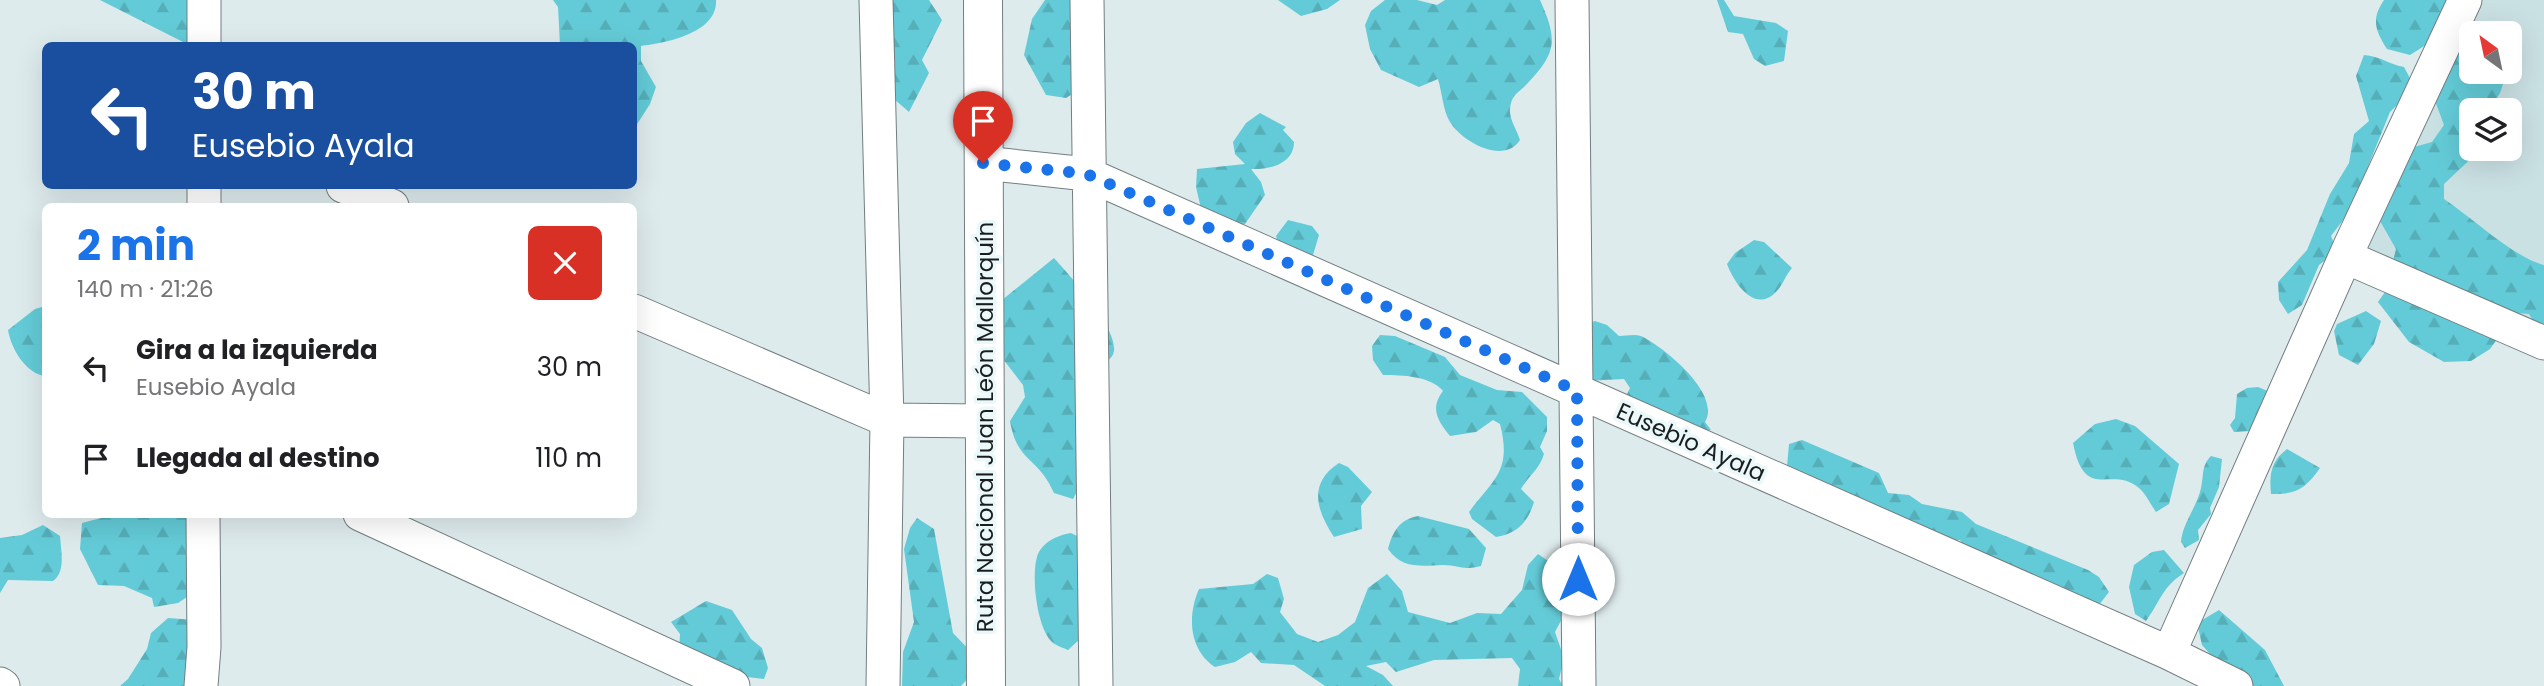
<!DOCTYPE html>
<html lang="es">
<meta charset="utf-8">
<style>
body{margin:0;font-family:Poppins,sans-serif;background:#f6f6f6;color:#202124;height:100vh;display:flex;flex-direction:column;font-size:26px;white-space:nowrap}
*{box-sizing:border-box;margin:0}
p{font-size:23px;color:#757577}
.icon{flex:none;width:38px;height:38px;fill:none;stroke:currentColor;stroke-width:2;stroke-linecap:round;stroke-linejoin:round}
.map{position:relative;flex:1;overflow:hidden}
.panel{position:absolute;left:42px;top:203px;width:595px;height:315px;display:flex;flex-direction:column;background:#fff;border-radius:10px;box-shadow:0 7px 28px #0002}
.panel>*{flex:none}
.top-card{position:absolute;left:42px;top:42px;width:595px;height:147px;border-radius:10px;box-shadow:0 7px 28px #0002;background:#1a4fa0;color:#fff;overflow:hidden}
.needle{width:46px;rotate:327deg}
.controls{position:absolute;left:2459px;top:21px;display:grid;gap:14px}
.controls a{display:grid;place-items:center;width:63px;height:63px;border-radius:10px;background:#fff;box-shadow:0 7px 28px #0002;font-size:35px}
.pin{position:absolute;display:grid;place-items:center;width:60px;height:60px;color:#fff;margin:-72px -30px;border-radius:50% 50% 50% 0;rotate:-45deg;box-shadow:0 0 7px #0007}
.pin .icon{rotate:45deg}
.me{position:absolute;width:77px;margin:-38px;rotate:0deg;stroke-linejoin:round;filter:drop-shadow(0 0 5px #0008)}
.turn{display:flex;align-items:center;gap:24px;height:147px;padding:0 35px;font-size:32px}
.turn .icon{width:91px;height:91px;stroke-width:2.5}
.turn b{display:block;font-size:49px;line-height:60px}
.round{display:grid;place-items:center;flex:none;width:74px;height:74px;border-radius:10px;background:#f6f6f6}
.head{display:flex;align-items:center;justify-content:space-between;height:119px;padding:0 35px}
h1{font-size:42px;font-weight:700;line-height:52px;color:#1a73e8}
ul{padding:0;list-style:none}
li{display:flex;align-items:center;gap:21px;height:91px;padding:0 35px}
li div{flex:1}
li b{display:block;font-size:26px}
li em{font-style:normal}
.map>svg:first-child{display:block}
.built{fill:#cae1e4;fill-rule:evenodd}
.forest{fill:url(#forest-firs)}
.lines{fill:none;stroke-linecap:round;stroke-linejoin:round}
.minor-casing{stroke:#727e80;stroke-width:35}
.trunk-casing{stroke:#727e80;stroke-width:40}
.minor{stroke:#fff;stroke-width:33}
.trunk{stroke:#fff;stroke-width:38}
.route{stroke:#1a73e8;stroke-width:12;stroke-dasharray:0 21.6}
.labels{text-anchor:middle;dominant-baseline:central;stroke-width:7;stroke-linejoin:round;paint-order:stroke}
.street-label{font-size:23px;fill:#191d1e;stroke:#ebf8fa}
</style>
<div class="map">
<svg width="2544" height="686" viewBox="0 0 2544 686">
<defs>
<pattern id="forest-firs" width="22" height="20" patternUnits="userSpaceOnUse" patternTransform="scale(1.75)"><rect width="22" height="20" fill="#63cbd7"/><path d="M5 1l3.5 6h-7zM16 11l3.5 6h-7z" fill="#55aeb8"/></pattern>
</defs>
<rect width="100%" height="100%" fill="#deebed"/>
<path class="built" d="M2474 0H2544V328L2350 246ZM2471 33H2510V72H2471ZM2471 110H2510V149H2471Z"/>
<path class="forest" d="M100 0H191L187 44Z
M553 0H716C718 33 666 43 641 46V61L656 87 650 104 634 129V46L560 45 558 7Z
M864 0H929L942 20 922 60 929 73 909 112 879 86Z
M1045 0H1072L1087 85 1066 98 1046 95 1024 55 1032 19Z
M1278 0H1340L1327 9 1301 16Z
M1385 0H1417L1437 5 1445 0H1540C1559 42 1556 54 1524 87 1516 94 1511 97 1510 109 1509 119 1517 130 1520 140 1504 165 1462 142 1450 122 1443 111 1442 92 1438 79L1419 87 1381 70 1370 49 1365 25 1371 11Z
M1717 0H1724L1734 16 1776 23 1788 31 1784 61 1765 66 1754 59 1743 34 1728 32Z
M2384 0H2455L2440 36 2410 55 2387 49C2375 30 2371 19 2384 0Z
M2466 29 2486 30 2488 33H2471V72H2507L2500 93 2489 110H2471V149H2478L2477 153 2444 184V199C2474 219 2513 257 2544 265V338L2529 314 2516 313 2490 349 2471 361 2444 362 2409 342 2378 302 2385 292 2396 249 2380 221 2414 147 2432 142 2444 125 2435 101Z
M2364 55C2380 56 2388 64 2404 67L2411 80 2401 101 2390 112 2350 211 2331 236 2335 246 2332 255 2319 265 2302 305 2288 314 2279 300 2278 282 2307 250 2330 194 2349 163 2354 134 2369 121 2356 76Z
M1260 113 1286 127 1283 130 1294 142C1294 164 1269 170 1251 169L1261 182 1265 195 1245 224 1229 226 1202 213 1196 187 1197 169 1245 164 1235 154 1233 142 1246 123Z
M1288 220 1312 226 1319 235 1313 255 1301 258 1280 249 1276 236Z
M1754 240 1764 242 1792 268C1785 276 1783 285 1776 292 1755 314 1734 283 1727 264L1735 253Z
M1054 258C1070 276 1117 326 1114 351 1113 360 1101 365 1094 369L1081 484 1073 499 1054 493C1038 456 1017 463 1010 421L1025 397 1023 385 1003 359 1002 300Z
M45 306H46L45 376C25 373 11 348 8 330L35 309Z
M2366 311 2381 321 2374 344 2358 365 2339 355 2334 331 2337 324Z
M1595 321 1607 325 1619 336C1626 336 1634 334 1641 336 1664 347 1722 394 1705 422L1711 430 1702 432 1624 400 1630 388 1624 379 1586 381 1578 326Z
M1380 335 1395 336 1445 357 1460 375 1497 390 1522 392 1547 417V431L1540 447 1544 454C1539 470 1529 475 1521 489L1534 502C1528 522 1517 534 1496 537L1472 519 1469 512C1494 479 1512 471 1500 424L1493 420 1476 432 1450 436C1437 420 1430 408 1443 391 1431 376 1402 375 1383 375L1373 360 1372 346Z
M2258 387 2270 392 2250 431 2234 432 2230 425 2235 418 2237 394 2247 388Z
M2116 419 2135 426 2179 464 2169 504 2156 512C2151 505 2146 494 2139 488 2111 464 2085 504 2073 443L2095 424Z
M1802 440 1879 473 1888 493 1909 495 1922 504 1962 512 1976 524 2088 570 2099 577 2109 592 2099 605 1968 552 1960 540H1950L1872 515 1852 495 1832 493 1787 466 1789 444Z
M2287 449 2320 468C2306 488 2296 495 2271 494 2269 474 2271 461 2287 449Z
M2211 456 2222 459 2219 487 2210 508 2211 514 2198 530 2199 540 2185 548 2181 542C2182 524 2197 507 2201 488 2204 475 2201 466 2211 456Z
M1339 463 1348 467 1372 492 1361 506 1362 529 1334 537C1316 510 1308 483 1339 463Z
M116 514H206L196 552 186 574 190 595 178 603 154 607 152 598 124 586 98 585 80 549 82 523Z
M1418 516 1469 529 1486 548 1481 566C1461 571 1460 565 1443 565 1420 566 1402 569 1388 549 1393 531 1399 520 1418 516Z
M917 518 934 529 953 633 982 663 961 686H902L903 652 914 622 904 549 910 528Z
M43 525 60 536C61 551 66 572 53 581L8 580 0 593V538L22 535Z
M1071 533 1093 544 1080 639 1068 650C1064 648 1057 646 1053 643 1037 630 1031 577 1037 557 1041 543 1057 535 1071 533Z
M2164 550 2184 573C2162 587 2160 602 2146 621L2135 614 2129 587 2134 565 2152 552Z
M1538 554 1554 565 1563 579 1558 601 1564 615 1555 632 1564 658 1559 679 1563 686H1518L1520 669 1512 658 1434 660 1396 672 1386 662 1366 666 1383 675 1393 686H1325L1294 665 1261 663 1251 652 1235 662 1215 667C1189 650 1187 616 1199 589L1253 584 1267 574 1278 578 1284 599 1280 612 1297 634 1318 642 1338 635 1355 622 1368 588 1387 574 1402 591 1408 612 1450 623 1477 613 1501 614 1522 590 1528 565Z
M706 601 732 610 751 639 762 648 768 668 764 679 747 677 723 686 679 650 680 634 671 622Z
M2219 610 2265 650 2284 686H2238L2202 645 2197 623Z
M168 618 195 620 189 686H120L128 679 147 649 151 633Z"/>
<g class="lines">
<defs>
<path id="minor" d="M204 0V46
M876 0 887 420 883 686
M1087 0 1096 686
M1572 0 1579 686
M983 163 1087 174 2169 653 2236 686
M343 186 392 206
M204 206V186
M2346 257 2544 343
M634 311 887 420 985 421
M360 514 733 686
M2169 653 2350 246 2465 0
M0 684 3 686
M201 686 204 647 203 514"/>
<path id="trunk" d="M983 0 986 686"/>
</defs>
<use href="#minor" class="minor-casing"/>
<use href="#trunk" class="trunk-casing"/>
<use href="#minor" class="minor"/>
<use href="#trunk" class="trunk"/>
</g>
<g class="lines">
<path class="route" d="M983 163 1087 174 1577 391 1578 579"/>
</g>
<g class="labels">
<g class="street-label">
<text transform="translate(985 427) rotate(-90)">Ruta Nacional Juan León Mallorquín</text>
<text transform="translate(1691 442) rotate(24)">Eusebio Ayala</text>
</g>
</g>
</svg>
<div class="controls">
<a><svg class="needle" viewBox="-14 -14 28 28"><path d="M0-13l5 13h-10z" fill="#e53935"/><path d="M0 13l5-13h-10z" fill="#757577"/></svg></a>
<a><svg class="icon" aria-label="layers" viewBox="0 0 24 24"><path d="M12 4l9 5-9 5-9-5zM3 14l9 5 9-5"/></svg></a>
</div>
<div class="pin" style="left:983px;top:163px;background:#d93025"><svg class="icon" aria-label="arrive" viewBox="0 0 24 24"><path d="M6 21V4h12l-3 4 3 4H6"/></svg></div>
<svg class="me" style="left:1578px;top:579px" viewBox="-20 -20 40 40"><circle r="19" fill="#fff"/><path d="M0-13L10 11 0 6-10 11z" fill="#1a73e8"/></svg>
<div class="top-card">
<div class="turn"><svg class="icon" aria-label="left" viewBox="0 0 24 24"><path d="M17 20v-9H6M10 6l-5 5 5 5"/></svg><div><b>30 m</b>Eusebio Ayala</div></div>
</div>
<section class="panel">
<div class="head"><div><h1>2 min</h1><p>140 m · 21:26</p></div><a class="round" style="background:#d93025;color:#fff"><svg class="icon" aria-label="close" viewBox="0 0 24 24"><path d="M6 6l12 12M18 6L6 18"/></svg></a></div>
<ul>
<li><svg class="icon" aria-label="left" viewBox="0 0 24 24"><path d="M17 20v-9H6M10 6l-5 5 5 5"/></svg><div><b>Gira a la izquierda</b><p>Eusebio Ayala</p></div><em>30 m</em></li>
<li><svg class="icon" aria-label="arrive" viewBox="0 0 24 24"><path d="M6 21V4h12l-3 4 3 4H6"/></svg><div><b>Llegada al destino</b></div><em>110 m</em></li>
</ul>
</section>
</div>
